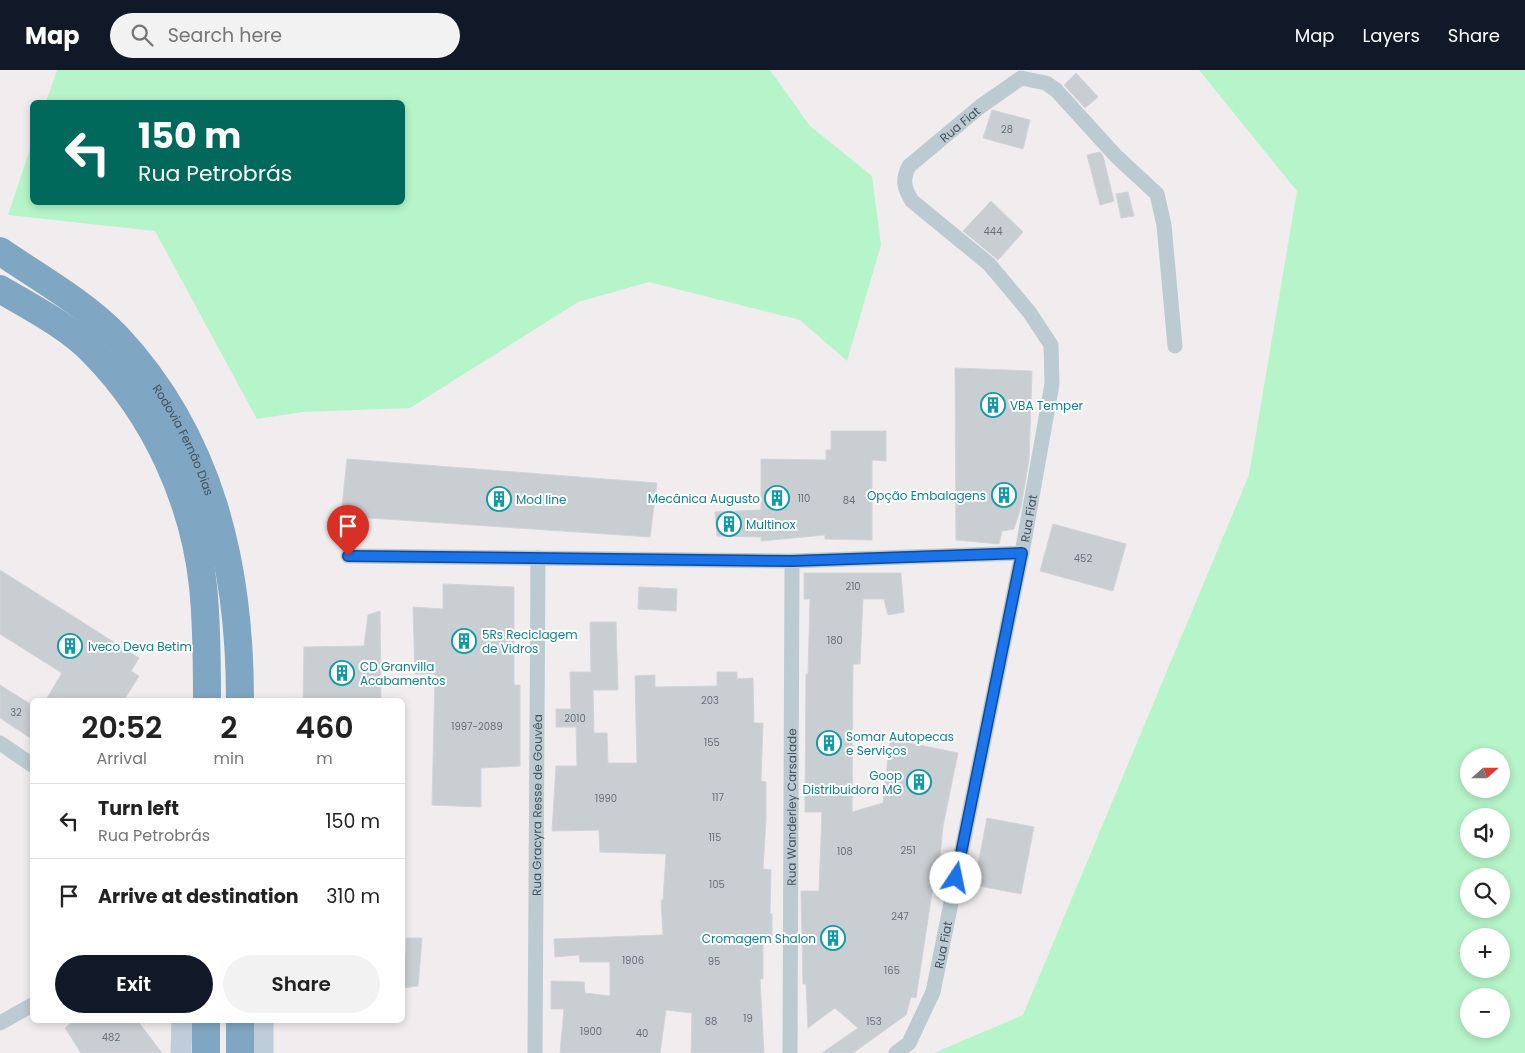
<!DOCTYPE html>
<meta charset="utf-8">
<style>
body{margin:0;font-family:Poppins,sans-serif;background:#f2f2f2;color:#222;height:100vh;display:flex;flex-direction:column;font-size:19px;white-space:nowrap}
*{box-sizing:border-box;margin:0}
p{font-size:16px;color:#767676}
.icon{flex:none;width:28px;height:28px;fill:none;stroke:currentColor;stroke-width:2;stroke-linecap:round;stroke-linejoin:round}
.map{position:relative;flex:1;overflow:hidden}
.side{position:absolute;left:30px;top:628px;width:375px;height:325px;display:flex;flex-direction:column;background:#fff;border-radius:8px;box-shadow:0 2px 8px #0003}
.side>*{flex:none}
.banner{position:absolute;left:30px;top:30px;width:375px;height:105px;border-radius:8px;box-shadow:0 2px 8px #0003;background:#00695c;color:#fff;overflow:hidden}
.needle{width:32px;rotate:69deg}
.tools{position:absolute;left:1460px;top:678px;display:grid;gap:10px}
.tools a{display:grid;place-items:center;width:50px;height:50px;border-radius:50%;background:#fff;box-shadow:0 2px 8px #0003;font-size:25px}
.pin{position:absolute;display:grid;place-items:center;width:42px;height:42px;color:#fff;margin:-51px -21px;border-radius:50% 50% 50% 0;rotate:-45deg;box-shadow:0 0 5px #0007}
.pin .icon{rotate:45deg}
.me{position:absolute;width:55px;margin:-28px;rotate:11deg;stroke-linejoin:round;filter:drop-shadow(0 0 4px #0008)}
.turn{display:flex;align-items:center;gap:18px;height:105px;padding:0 25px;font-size:22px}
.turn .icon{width:65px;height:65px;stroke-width:2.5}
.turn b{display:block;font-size:35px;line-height:42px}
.eta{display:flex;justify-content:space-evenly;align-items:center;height:85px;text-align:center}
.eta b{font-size:30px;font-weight:600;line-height:35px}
.cta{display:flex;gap:10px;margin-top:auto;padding:10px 25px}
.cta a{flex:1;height:58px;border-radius:30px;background:#111827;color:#fff;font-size:20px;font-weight:600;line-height:58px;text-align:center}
.cta a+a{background:#f2f2f2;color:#222}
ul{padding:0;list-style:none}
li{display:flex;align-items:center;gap:15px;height:75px;padding:0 25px;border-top:1px solid #e0e0e0}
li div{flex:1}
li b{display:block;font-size:19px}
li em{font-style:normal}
header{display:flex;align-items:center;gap:30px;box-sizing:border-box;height:70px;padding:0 25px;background:#111827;color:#fff}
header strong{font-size:24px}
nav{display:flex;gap:28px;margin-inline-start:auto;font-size:18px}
.search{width:350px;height:45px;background:#f2f2f2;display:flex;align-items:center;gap:12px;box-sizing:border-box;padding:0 18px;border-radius:28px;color:#767676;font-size:19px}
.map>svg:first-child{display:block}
.green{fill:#b6f4c9;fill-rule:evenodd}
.building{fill:#c9ced3;stroke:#d1d4da}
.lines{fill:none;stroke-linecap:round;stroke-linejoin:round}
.street{stroke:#bccad2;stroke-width:15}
.secondary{stroke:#becdd9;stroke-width:21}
.highway{stroke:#7fa6c3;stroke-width:28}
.route-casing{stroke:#114b97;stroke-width:12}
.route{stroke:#1a73e8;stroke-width:9}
.labels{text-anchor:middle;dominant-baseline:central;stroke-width:4;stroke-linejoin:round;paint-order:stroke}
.number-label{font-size:10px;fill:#65727a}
.street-label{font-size:12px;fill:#44535d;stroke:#fff}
.culture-label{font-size:12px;fill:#0d838f;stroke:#fff;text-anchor:start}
</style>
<header>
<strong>Map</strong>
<div class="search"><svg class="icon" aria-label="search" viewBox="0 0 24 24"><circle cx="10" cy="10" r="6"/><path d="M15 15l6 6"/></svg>Search here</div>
<nav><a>Map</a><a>Layers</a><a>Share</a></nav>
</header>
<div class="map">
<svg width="1525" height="983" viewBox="0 0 1525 983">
<rect width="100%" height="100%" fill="#f1edee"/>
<path class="green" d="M57 0H770L810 56 872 106 881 175 847 291 800 250 649 212 578 232 410 338 302 342 257 349 155 161 8 145 32 73V132H402V32H46Z
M1199 0H1525V983H934L1023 945 1249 405 1297 121ZM1469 686H1501V719H1469ZM1469 746H1501V779H1469ZM1469 806H1501V839H1469ZM1469 866H1501V899H1469ZM1469 926H1501V959H1469Z"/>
<path class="building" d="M1076 3 1098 27 1085 38 1064 15Z
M992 40 1030 50 1023 79 983 68Z
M1100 82 1103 86 1114 131 1100 135 1087 85Z
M1128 122 1134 146 1121 148 1116 124Z
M991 131 1023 162 998 190 963 161Z
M955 298 1032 301 1029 390 1021 437 1014 459 1002 461 999 474 956 470Z
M831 361H886V391L872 390V470L825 469V465L761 471V467L717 466 715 442 761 440V389L826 390V380H831Z
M347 389 657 413 650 467 341 446Z
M1053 454 1126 474 1113 521 1040 501Z
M0 500 139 588 131 601 139 606 124 630H46L62 603 0 564Z
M804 503H901L904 542 888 545 884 529H863L860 594H853L852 742 883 733 890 669 958 683 943 756 937 817 933 816 916 928 911 927 906 945 853 983H822L858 958 835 938 808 958 806 914H803L801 821H819L822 742H805L806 604H808L810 529H804Z
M443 514 514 517V615H520V696L481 698V737L432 735 435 604H415L413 537 443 539Z
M639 517 677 519 676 541 638 539Z
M380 541 381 630H303L304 577 364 576 368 545Z
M590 552H616L618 620H593L594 663H607L608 693H637L635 606 655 605V617L717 616V602H737V609L753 608 754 653H763L761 711 766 712V749L763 799 771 800 770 843 772 844V871L763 870V909H760L764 983H691L692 943 666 940 660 983H560L564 939H551V911L584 912 585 923 610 926V892H580L579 885 555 887 554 869 663 865 661 830H663L666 784 600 782 599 760 552 761 556 696H577L576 657H556V639H571L570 602H591Z
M0 615 32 635V669L0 648Z
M987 748 1034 757 1021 824 974 815Z
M406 868H422L418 916 402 918V883H406Z
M75 950H137L162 983H81L65 958Z"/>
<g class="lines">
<g class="street">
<path d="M348 486 792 491 1022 483"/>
<path d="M0 673 32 695"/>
<path d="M0 953 32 935"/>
<path id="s1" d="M535 983 538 488"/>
<path id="s2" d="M790 983 792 491"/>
<path id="s3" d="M896 983 909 973 933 922 1022 483 1052 314 1051 275 1030 243 989 194 912 131C904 118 902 110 909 96L981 36 1021 8 1046 13 1056 20 1116 86 1157 124 1164 155 1175 276"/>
</g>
<path class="secondary" d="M263 950V983
M181 983 182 950"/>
<g class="highway">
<path id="s4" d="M0 181C39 208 83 232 116 266 211 367 240 495 240 630"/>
<path d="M0 219C32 238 68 256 94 283 155 345 194 431 203 516 207 554 207 592 207 630"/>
<path d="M206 950V983"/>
<path d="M240 950V983"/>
</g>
</g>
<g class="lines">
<defs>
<path id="route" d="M348 486 792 491 1022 483 956 808"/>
</defs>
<use href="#route" class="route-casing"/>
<use href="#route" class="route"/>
</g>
<defs>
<symbol id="building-ring" viewBox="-11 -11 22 22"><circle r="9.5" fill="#fff" stroke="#0f9aa8" stroke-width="1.5"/><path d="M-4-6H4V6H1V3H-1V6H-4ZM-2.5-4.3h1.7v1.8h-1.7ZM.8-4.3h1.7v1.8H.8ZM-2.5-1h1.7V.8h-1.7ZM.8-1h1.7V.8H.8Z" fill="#0f9aa8"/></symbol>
</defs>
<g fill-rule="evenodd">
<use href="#building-ring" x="979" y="321" width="28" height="28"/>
<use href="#building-ring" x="990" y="411" width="28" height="28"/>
<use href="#building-ring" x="763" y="414" width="28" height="28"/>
<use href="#building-ring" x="485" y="415" width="28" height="28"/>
<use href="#building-ring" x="715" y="440" width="28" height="28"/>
<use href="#building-ring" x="450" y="557" width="28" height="28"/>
<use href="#building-ring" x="56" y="562" width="28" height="28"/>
<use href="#building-ring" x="328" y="589" width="28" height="28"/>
<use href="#building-ring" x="815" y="659" width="28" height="28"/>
<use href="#building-ring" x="905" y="698" width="28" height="28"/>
<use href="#building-ring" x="819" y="854" width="28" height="28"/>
</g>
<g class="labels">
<g class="number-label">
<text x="1007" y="59">28</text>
<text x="993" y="161">444</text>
<text x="804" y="428">110</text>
<text x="849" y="430">84</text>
<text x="1083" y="488">452</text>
<text x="853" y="516">210</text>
<text x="835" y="570">180</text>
<text x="710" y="630">203</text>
<text x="16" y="642">32</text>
<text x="575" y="648">2010</text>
<text x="477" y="656">1997-2089</text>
<text x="712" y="672">155</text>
<text x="718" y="727">117</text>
<text x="606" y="728">1990</text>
<text x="715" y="767">115</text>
<text x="908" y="780">251</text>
<text x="845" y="781">108</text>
<text x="717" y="814">105</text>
<text x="900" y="846">247</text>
<text x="633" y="890">1906</text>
<text x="714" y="891">95</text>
<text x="892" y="900">165</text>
<text x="748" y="948">19</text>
<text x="711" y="951">88</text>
<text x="874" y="951">153</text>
<text x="591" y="961">1900</text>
<text x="642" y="963">40</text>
<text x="111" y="967">482</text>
</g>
<g class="street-label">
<text stroke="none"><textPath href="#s3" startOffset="1036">Rua Fiat</textPath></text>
<text stroke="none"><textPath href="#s4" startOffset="269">Rodovia Fernão Dias</textPath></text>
<text stroke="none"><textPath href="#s3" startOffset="556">Rua Fiat</textPath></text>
<text stroke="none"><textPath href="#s1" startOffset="248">Rua Gracyra Resse de Gouvêa</textPath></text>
<text stroke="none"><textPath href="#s2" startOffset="246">Rua Wanderley Carsalade</textPath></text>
<text stroke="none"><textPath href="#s3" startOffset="121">Rua Fiat</textPath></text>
</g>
<g class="culture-label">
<text x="1010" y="335">VBA Temper</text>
<text x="986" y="425" text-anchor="end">Opção Embalagens</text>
<text x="760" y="428" text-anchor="end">Mecânica Augusto</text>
<text x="516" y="429">Mod line</text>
<text x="746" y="454">Multinox</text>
<text x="482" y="564">5Rs Reciclagem<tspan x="482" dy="14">de Vidros</tspan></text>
<text x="88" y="576">Iveco Deva Betim</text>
<text x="360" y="596">CD Granvilla<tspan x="360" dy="14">Acabamentos</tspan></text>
<text x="846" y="666">Somar Autopecas<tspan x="846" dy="14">e Serviços</tspan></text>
<text x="902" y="705" text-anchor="end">Goop<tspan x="902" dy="14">Distribuidora MG</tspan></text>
<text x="816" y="868" text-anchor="end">Cromagem Shalon</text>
</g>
</g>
</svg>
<div class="tools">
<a><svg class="needle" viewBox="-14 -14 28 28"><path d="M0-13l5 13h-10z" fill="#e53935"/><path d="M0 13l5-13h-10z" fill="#767676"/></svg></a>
<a><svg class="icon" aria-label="sound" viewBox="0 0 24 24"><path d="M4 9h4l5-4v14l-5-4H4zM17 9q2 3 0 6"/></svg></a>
<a><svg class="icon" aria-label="search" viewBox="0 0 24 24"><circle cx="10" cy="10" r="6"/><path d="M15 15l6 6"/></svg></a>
<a>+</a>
<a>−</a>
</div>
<div class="pin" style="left:348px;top:486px;background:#d93025"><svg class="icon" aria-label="arrive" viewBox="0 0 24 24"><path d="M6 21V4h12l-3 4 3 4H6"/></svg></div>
<svg class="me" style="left:956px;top:808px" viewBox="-20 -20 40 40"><circle r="19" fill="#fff"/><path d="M0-13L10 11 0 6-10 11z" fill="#1a73e8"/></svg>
<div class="banner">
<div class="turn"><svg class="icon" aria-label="left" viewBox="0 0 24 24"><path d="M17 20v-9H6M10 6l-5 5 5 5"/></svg><div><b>150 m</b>Rua Petrobrás</div></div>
</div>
<section class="side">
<div class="eta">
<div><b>20:52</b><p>Arrival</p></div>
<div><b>2</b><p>min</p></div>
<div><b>460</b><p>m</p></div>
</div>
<ul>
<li><svg class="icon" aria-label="left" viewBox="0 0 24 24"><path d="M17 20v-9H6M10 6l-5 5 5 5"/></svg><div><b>Turn left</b><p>Rua Petrobrás</p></div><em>150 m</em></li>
<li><svg class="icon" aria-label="arrive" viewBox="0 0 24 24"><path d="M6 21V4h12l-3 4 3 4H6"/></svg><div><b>Arrive at destination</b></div><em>310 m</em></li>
</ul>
<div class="cta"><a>Exit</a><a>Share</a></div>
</section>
</div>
